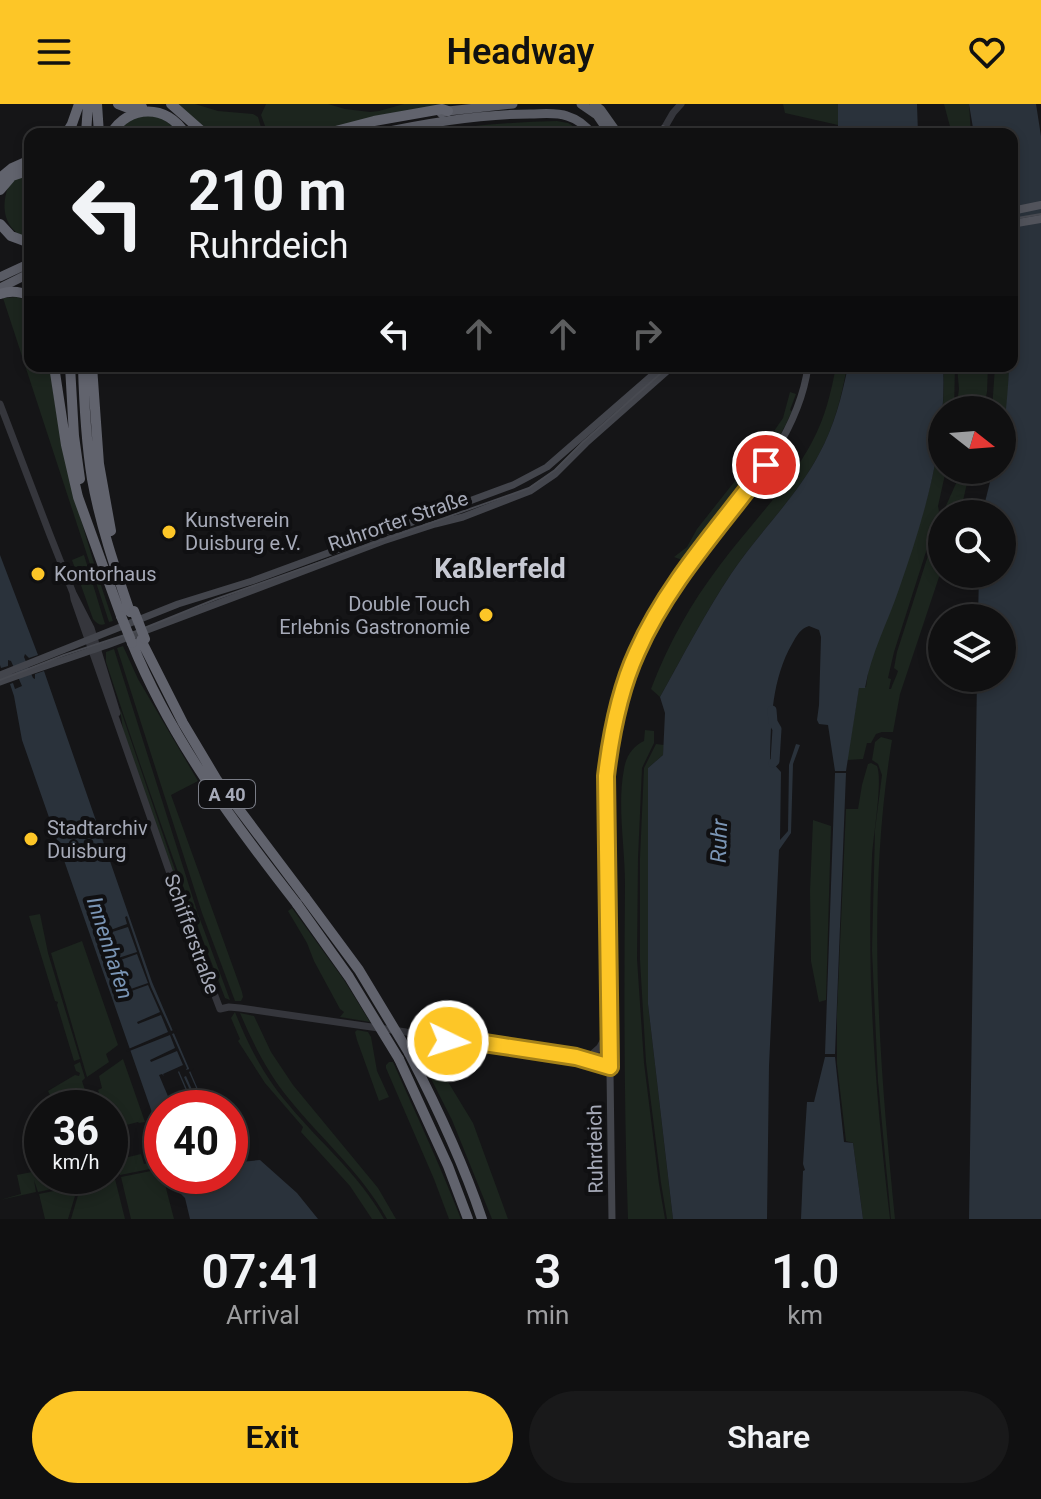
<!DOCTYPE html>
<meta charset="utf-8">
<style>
body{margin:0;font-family:Roboto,sans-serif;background:#19191a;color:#f1f3f6;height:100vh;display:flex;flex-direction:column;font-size:30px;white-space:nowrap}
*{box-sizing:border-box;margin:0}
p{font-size:26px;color:#9c9d9f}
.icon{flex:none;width:44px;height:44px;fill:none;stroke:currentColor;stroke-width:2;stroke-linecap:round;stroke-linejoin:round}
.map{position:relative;height:1115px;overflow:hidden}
.sheet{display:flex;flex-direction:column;background:#101011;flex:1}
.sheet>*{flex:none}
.top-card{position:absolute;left:24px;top:24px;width:994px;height:244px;border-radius:16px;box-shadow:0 4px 12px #0003,0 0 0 2px #303031;background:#101011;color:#f1f3f6;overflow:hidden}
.needle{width:52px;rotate:107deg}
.controls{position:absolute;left:928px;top:292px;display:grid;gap:16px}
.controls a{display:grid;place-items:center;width:88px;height:88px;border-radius:50%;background:#101011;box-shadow:0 4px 12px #0003,0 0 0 2px #303031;font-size:40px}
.speed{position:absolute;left:24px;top:986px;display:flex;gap:16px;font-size:40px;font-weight:700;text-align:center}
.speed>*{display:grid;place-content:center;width:104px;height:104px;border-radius:50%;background:#101011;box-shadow:0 4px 12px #0003,0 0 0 2px #303031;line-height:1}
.speed small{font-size:20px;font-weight:400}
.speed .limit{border:12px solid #d22;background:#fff;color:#111}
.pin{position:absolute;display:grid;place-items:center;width:68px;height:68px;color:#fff;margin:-34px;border:4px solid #fff;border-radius:50%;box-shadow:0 2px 8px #0007}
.me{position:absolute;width:88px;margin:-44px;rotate:94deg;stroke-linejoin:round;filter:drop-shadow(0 0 6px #0008)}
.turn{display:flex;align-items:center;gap:28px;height:168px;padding:0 32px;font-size:36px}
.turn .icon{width:104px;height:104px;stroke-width:2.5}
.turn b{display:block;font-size:56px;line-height:68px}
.lanes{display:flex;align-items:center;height:76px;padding:0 32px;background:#0003;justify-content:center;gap:40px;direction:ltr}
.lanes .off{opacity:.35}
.eta{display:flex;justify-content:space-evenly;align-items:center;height:136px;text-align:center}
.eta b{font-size:48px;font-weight:600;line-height:56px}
.cta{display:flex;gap:16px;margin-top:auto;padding:16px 32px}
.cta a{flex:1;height:92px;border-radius:48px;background:#fdc627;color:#111;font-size:32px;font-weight:600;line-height:92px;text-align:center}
.cta a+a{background:#19191a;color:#f1f3f6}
header{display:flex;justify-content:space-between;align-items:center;height:104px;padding:0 32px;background:#fdc627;color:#111;font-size:36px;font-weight:600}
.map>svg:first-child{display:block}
.green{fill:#1c251e}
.water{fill:#2a323b}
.pier{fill:#151517}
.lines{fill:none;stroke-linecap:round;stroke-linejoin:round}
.river{stroke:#2a323b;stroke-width:9}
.tertiary{stroke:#35363c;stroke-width:7}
.secondary{stroke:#43454c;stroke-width:7}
.primary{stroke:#51535b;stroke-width:8}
.trunk{stroke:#595b64;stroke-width:9}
.motorway{stroke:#61636d;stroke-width:10}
.tram{stroke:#484a51;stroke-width:2}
.motorway-bridge{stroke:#61636d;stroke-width:10}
.route-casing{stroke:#a48119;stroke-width:20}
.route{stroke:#fdc627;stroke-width:14}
.poi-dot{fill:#fdc627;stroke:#101012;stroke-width:3}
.labels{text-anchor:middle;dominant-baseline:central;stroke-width:8;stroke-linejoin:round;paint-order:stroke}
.shield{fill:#101012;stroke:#797c86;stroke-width:2}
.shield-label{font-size:18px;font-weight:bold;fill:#a6aab8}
.poi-label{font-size:20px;fill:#a6aab8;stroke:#101012;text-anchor:start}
.street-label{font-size:20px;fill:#a6aab8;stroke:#101012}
.water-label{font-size:22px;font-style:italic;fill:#7a95b5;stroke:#101012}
.district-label{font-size:28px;font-weight:bold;fill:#c7c9d3;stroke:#101012}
</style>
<header><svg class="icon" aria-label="menu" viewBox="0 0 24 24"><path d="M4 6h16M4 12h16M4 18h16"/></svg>Headway<svg class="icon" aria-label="heart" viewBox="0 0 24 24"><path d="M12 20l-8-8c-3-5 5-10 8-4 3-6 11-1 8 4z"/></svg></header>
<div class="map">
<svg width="1041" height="1115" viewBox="0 0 1041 1115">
<rect width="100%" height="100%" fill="#151517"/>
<path class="green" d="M174 0H195L218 7 253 10 258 13 263 30H208Z
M266 0H328L345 5 370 8 379 7 404 0H458L441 2 319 30H268L261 11Z
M783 0H838V21L785 9Z
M944 0H969L971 30H952Z
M156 10 183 30H114L129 13Z
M557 17 568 19 586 30H552L546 28 501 30H417C464 22 510 18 557 17Z
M30 70V135C5 128 0 105 8 83 11 80 14 75 18 74 21 72 26 71 30 70Z
M17 193 30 198V262H50C59 349 85 435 113 517L109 518 3 194Z
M836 262H847C842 292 834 323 819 350 796 394 758 429 731 470 705 509 683 552 660 593L651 585C668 540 691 499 720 461 750 421 788 383 812 338 825 314 831 289 836 262Z
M943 262H955L954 306H942V366H946L938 402 939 407 894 548 888 574 891 575 889 585H891C893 578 896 574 898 567L894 564 897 548 943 405 945 404 962 366H970L960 410H942V464L900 590 893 628H882L876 630 871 639H867L863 655 847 656 859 583H866L869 562C903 466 949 366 943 262Z
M957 262H988L987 288 983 306H956L959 285Z
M995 262H1009L1008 305 1002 330V306H992Z
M790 288 796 290 790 306 792 307 785 322 774 342 685 457 674 453 687 443 697 425 772 330 783 314Z
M84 451 105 520C99 522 97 519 93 515L72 456Z
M123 542 138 575 198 677 171 691 242 888 243 893 241 897H235L202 809 117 544Z
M114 545 198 810 230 896 225 894C182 783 143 671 106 558V548Z
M120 604 192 816 218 882 214 883 189 817 123 626Z
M645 626 654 627V639L642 664 638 754 637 855 644 959 659 1080 665 1115H628C624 1003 624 892 625 780 625 742 617 702 624 665 626 652 633 642 644 637Z
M881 633 892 636C866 795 879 955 895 1115H891L878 977 872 846 875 726 882 671 878 660 872 656 875 638Z
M656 640 664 641 663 651 648 664V900L673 1115H667L661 1079 646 958 640 856V754L644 664Z
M871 659 877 662C883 676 873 733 872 753 866 874 876 995 890 1115H863L853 1039 846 1037 837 960V909L846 705H858L862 681 868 660Z
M813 716 831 722 826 896 819 898 811 857 810 787Z
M292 804 344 876 370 918 340 913 344 908 340 905 314 857 307 839 288 807Z
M40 810 48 849 80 955 74 957 57 901 58 898 55 897 29 812Z
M82 837 118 941 106 950 109 958 87 973 51 849Z
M235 908C248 941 264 972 288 1000 321 1040 358 1069 384 1115H372L350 1082 301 1028 303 1023 265 979 238 937 240 935 231 914Z
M240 909 254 912 271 948 293 981 378 1084 396 1115H387C361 1068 322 1036 289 995 268 969 253 940 240 909Z
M357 926 368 928 371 933 377 967 389 993 379 997 357 936 355 928Z
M420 942 439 963 473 1019 508 1115H492L452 1016 422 957 415 946Z
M123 955 145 1018 139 1019 138 1018 111 1025 121 1066 122 1065 120 1055 141 1050 144 1060 158 1057 160 1063 120 1071 110 1029V1004H104L98 986 102 984 99 972Z
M80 958 85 974 82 977 85 986 60 1004H57L58 1001 53 997 48 987 75 971 79 972 80 969 76 967 74 961Z
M389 958H393C416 1010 440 1061 461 1115H449L434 1075 386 964V961Z
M110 1055 114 1072 81 1079 82 1076 80 1075 79 1079 38 1088 34 1076 36 1088 0 1096 21 1090 17 1071 42 1066V1072H110Z
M161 1065 174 1115H131L121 1073Z
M115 1075 125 1115H71L81 1081Z
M78 1082 68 1115H45L39 1090Z"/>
<path class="water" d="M838 0H917L918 30H838Z
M969 0H1036L1041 32V1115H969L977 574H1002V514H978L979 470H1002V410H982L993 366H1002C1002 331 1008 298 1009 262H1012V30H974Z
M848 262H943C947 338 924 414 899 485 888 518 871 549 865 584H859L846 667H835L828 621 819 620 817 616 819 601 821 533 819 526 809 522C800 525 797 531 792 540 772 575 771 615 770 656L781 668 780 736 788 727 789 661 796 640 800 641 793 660 791 729 779 746 769 962 767 1115H673L648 900V664L663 651 665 609 660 593C683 552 705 509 731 470 758 429 796 394 819 350 834 323 842 292 848 262Z
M0 451 38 551 29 554 25 550 24 553 33 574 35 575V570L44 567 152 878 206 1004H162V1037L22 636 14 592 10 580 13 579 15 585 22 582 11 557 8 556V562L1 564 0 561Z
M835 669H846L835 950H825Z
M825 953H835L844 1038 853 1039 863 1115H801L803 1067 805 1066 803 1060 807 998H814Z
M260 1056 297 1089 318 1115H190L185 1094 180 1089 174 1072H230V1059Z"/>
<path class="pier" d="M127 812 151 883 171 927 176 925 177 928 172 930 187 964 186 966 193 964 194 965 189 968 205 1004H200L186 972 184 973 198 1004H195L179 967 178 968 187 989 170 997 159 971 162 970 164 972 163 970 183 961 177 947 151 958 150 956 175 944 170 931 127 948 126 946 168 928 161 911 138 920 137 918 160 908 148 881 126 889 125 887 148 879 137 850 115 858V855L137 848 128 823 106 830 105 828 127 820 125 813Z"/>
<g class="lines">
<path class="river" d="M772 606 773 618 777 625 775 657 773 659"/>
<path class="tertiary" d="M662 28 673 9 681 0
M0 300 50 431 73 489 91 524 117 609
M73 489 74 495 187 818 220 905 229 903 240 904 406 928 427 934
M426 938a11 11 0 1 1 22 0a11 11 0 1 1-22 0Z
M448 937 484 939 573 953 610 963
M591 951 600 943 609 926
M578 953 591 951 609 954"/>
<path class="secondary" d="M0 571 178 500 252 477 513 381 547 363 663 262
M0 578C36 565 73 553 110 540L383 437 435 420 463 413 530 387 555 370 586 339 673 262
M612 1115 606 672C614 605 634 541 672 484 719 416 797 347 808 262"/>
<path class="primary" d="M1012 107 1041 101
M1012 120 1041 115"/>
<path class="trunk" d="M581 0 597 11 610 30
M594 0 601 6 618 30
M441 9 448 7 513 0
M375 30C426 19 478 10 530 10 542 10 556 8 567 12 577 15 586 22 592 30
M660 30 663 26
M0 173 30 159
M0 184 30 169"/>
<path class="motorway" d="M97 0 99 30
M118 0 131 5 142 3
M171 0 205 30
M66 30 72 20 79 0
M86 30 88 0
M111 30C128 0 168 0 185 30
M324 30 374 17 442 5 448 7
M0 74 12 64 30 56
M0 86 12 72 30 66
M0 120 11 132 30 139
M0 190C11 186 20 187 30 192
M54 262 66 341 78 393 121 512
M70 262 74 332 80 375
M83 262C84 300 86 337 92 375 100 420 115 464 130 508
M92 262 99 360 111 427
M141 536 183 619 217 676 305 793
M132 539C171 635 233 718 297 800
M409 949C437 1003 463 1058 482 1115
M399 955 448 1062 468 1115"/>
<path class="tram" d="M1012 115 1041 110
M0 576 64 551 137 527 216 495 529 384 555 366 583 338 669 262"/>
<path class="motorway-bridge" d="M134 507 145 535
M121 512 132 539
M305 793 359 866 409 949
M297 800 349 873 399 955"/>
</g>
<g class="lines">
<defs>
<path id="route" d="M448 937 484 939 576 953 610 963 606 672C611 630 619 587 637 548 668 478 721 422 766 361"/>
</defs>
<use href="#route" class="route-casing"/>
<use href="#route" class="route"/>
</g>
<g class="poi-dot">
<circle cx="169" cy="428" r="8"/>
<circle cx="38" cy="470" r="8"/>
<circle cx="486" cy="511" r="8"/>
<circle cx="31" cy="735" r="8"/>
</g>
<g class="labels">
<rect class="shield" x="199" y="676" width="56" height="28" rx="6"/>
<g class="shield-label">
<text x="227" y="690">A 40</text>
</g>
<g class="poi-label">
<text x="185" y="416">Kunstverein<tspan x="185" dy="23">Duisburg e.V.</tspan></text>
<text x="54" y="470">Kontorhaus</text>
<text x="470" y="500" text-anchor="end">Double Touch<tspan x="470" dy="23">Erlebnis Gastronomie</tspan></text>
<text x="47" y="724">Stadtarchiv<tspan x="47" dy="23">Duisburg</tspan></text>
</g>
<g class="street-label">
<text transform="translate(398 417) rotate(-19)">Ruhrorter Straße</text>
<text transform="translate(192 830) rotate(70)">Schifferstraße</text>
<text transform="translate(595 1045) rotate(-91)">Ruhrdeich</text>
</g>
<g class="water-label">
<text transform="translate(719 737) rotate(-88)">Ruhr</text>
<text transform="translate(110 844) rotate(72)">Innenhafen</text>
</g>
<g class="district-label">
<text x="500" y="464">Kaßlerfeld</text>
</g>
</g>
</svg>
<div class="controls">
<a><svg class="needle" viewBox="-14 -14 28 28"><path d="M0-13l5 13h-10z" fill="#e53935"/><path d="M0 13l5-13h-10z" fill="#9c9d9f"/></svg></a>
<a><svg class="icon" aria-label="search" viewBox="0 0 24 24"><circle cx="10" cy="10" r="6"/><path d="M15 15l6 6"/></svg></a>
<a><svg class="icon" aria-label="layers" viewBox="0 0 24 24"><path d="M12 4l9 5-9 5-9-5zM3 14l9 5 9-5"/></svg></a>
</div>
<div class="speed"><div>36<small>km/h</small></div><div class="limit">40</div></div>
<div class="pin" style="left:766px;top:361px;background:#d93025"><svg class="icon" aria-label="arrive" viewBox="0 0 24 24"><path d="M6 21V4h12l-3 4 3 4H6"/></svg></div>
<svg class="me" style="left:448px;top:937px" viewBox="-20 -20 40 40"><circle r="17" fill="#fdc627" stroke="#fff" stroke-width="3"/><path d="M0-11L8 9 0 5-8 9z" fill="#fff"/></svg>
<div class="top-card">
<div class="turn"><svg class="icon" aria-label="left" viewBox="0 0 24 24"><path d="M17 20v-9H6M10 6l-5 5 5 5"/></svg><div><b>210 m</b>Ruhrdeich</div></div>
<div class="lanes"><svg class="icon" aria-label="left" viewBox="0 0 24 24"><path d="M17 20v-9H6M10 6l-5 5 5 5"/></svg><svg class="icon off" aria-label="ahead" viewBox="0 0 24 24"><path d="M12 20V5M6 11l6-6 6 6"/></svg><svg class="icon off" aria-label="ahead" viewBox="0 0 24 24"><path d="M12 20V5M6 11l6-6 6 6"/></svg><svg class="icon off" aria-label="right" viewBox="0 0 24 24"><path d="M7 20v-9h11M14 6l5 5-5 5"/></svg></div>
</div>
</div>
<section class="sheet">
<div class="eta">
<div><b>07:41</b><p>Arrival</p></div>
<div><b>3</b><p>min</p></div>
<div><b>1.0</b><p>km</p></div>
</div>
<div class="cta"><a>Exit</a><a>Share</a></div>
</section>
